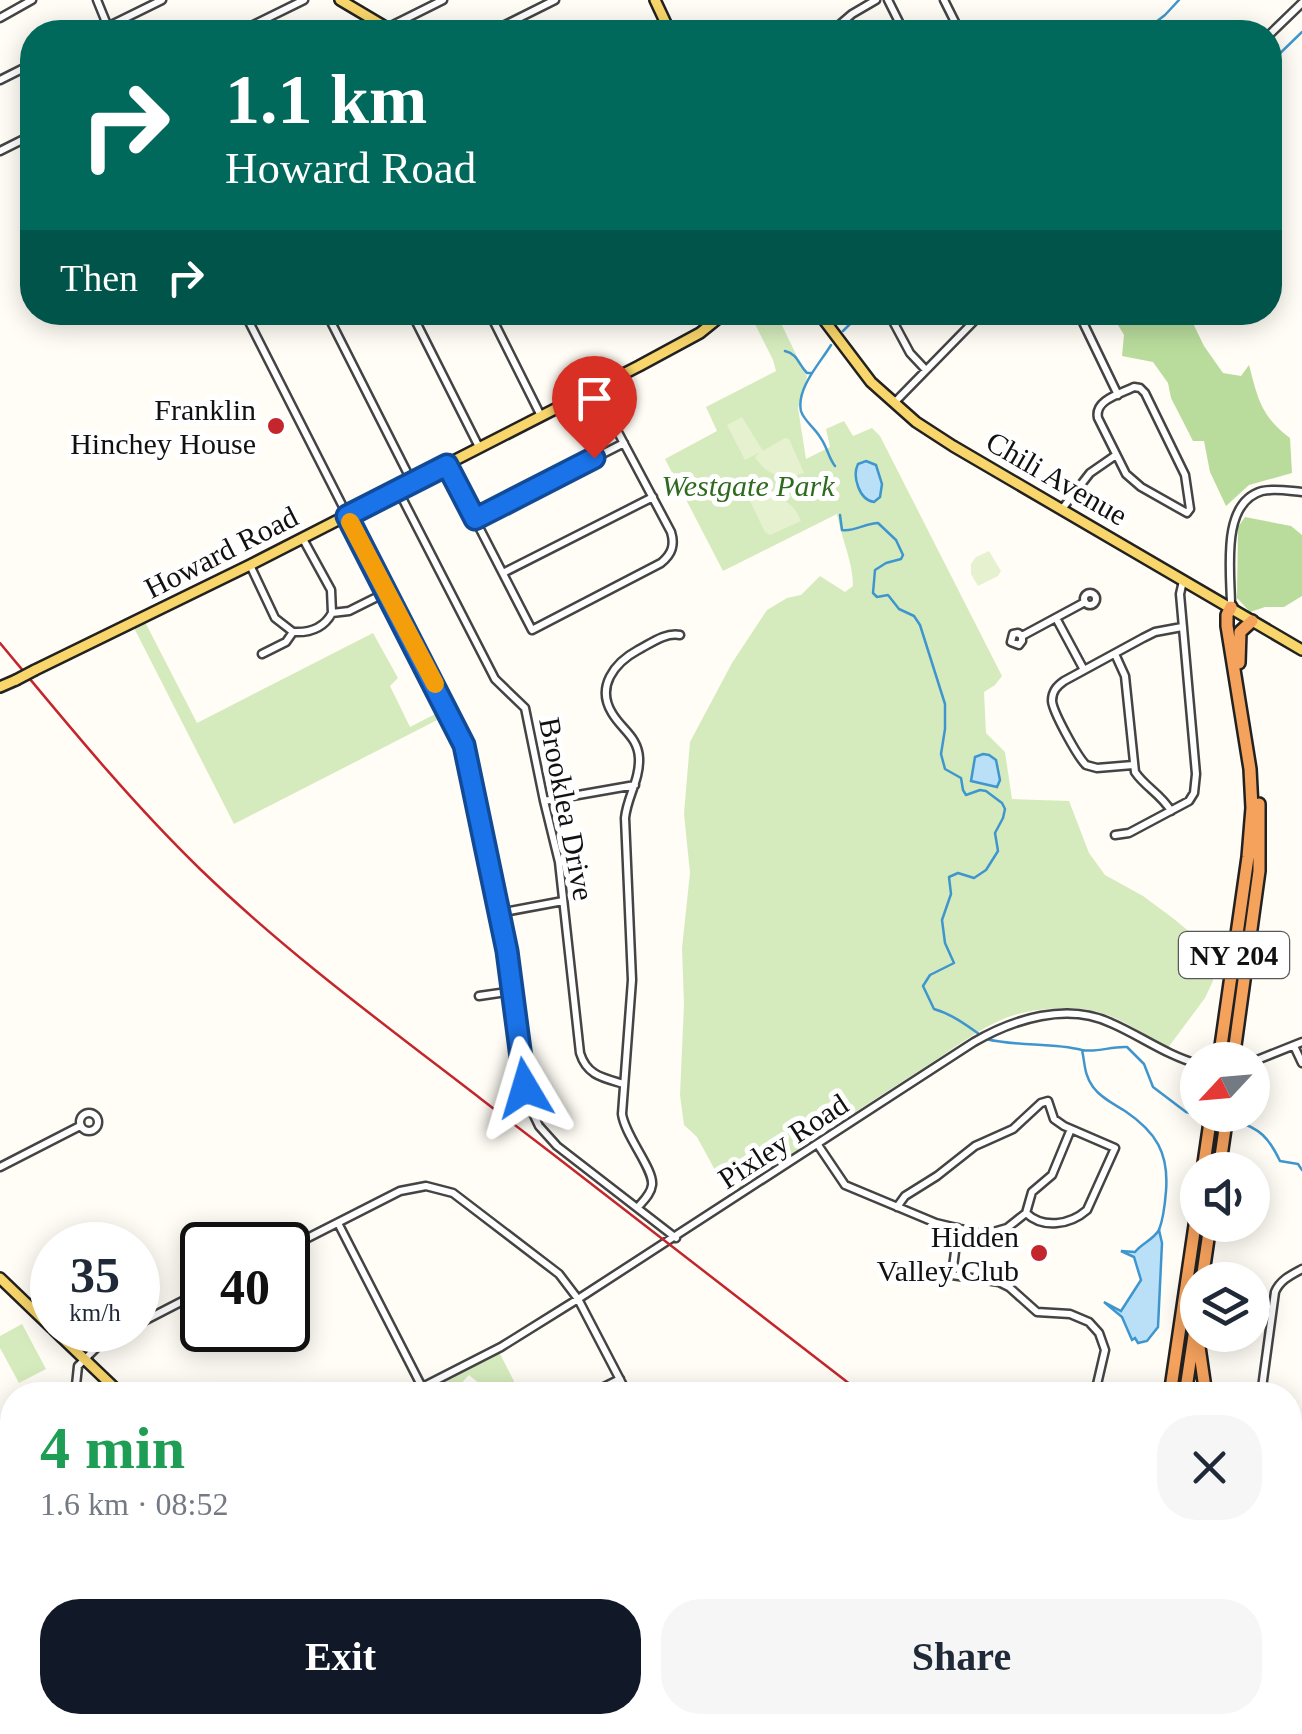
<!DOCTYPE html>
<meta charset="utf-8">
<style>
body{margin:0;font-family:Georgia,serif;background:#f6f6f7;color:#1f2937;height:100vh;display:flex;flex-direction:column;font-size:38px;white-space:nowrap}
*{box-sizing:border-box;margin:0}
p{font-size:32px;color:#747a83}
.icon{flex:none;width:55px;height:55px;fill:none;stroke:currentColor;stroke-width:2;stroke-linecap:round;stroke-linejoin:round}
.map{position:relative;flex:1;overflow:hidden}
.drawer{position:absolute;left:0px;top:1382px;width:1302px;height:352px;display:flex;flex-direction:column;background:#fff;border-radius:40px 40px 0 0;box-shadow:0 5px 25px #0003}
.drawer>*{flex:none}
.top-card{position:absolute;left:20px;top:20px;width:1262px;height:305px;border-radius:40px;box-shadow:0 5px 25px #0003;background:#00695c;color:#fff;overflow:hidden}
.needle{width:65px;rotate:244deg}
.tools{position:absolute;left:1180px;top:1042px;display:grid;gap:20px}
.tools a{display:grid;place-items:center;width:90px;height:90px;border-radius:50%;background:#fff;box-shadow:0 5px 25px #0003;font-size:50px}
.speed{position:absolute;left:30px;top:1222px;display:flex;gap:20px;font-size:50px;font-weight:700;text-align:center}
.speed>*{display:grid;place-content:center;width:130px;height:130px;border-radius:50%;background:#fff;box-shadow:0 5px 25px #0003;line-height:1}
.speed small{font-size:25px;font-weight:400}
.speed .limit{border:5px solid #111;border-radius:15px;background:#fff;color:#111}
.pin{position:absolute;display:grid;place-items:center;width:85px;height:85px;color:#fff;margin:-102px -42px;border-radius:50% 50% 50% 0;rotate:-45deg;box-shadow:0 0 10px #0007}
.pin .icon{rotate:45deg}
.me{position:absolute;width:110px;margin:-55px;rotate:353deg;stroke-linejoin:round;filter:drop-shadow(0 0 8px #0008)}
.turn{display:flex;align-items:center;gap:35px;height:210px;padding:0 40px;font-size:45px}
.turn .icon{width:130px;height:130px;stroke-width:2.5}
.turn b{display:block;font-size:70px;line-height:85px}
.then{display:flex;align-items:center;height:95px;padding:0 40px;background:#0003;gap:20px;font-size:38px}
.round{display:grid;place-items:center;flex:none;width:105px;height:105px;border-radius:40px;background:#f6f6f7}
.head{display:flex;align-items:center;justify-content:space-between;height:170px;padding:0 40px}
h1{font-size:60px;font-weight:600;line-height:75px;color:#1e9e55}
.primary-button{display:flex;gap:20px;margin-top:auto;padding:20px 40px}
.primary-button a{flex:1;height:115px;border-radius:40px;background:#111827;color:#fff;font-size:40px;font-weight:600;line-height:115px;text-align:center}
.primary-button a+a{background:#f6f6f7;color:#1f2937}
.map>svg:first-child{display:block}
.green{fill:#d5ebbd}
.forest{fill:#b9dc9c}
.pitch{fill:#e6f2cf}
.water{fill:#b9e0f7;stroke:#3f96cf;stroke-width:2.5}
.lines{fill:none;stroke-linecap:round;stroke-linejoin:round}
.stream{stroke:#3f96cf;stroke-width:2.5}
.minor-casing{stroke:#444;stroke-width:11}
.major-casing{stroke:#222;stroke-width:14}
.highway-casing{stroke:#222;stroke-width:16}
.minor{stroke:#fff;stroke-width:6}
.major{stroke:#f9d66b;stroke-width:9}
.highway{stroke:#f5a25d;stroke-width:11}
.rail{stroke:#c4262e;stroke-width:2.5}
.major-bridge-casing{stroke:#222;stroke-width:14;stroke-linecap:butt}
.major-bridge{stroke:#f9d66b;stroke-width:9}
.route-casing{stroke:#114b97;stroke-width:25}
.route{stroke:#1a73e8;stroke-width:18}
.slow{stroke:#f59e0b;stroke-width:18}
.poi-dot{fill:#c4262e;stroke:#fff;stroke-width:4}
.labels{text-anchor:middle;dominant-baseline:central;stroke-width:10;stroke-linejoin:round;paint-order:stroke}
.shield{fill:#fff;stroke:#585858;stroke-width:2.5}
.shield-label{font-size:28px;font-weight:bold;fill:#111}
.poi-label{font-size:30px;fill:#111;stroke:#fff;text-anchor:end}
.street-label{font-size:30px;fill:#111;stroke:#fff}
.park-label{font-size:30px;font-style:italic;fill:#2f6b1f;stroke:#fff}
</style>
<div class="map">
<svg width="1302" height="1734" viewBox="0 0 1302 1734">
<rect width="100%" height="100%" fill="#fffdf5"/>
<path class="green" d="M752 312 776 313 807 377 798 408 806 459 830 447 826 429 844 421 853 436 872 428 880 436 1002 676 995 685 984 692 986 733 1005 752 1012 799 1069 801 1089 853 1105 875 1143 896 1174 919 1197 938 1211 957 1213 981 1205 998 1167 1049C1141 1032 1115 1013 1084 1009 1060 1007 1030 1009 1008 1017 977 1029 949 1052 922 1069 857 1110 793 1153 729 1196L697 1137 684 1125 680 1095 684 1004 682 948 690 873 684 814 690 742 732 663 767 610 787 598 801 595 820 576 845 592 853 586C853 561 841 538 837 514L723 571 665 459 717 431 706 407 776 371 773 360 750 314Z
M144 620 197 723 373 633 398 678 390 686 410 727 443 710 447 715 234 824 132 624Z
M22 1324 46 1369 19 1383 0 1348V1336Z
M499 1352 521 1395H477L480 1384 469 1375 454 1391 458 1395H433L434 1386Z
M195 1723H267L272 1732 268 1734H200Z"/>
<path class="forest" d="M1111 313H1188L1204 346 1223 373 1241 376 1249 365C1258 399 1261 416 1290 438L1292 473 1249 485 1226 506 1210 472 1204 441H1193L1171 398 1168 383 1153 362 1122 356 1124 335Z
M1245 517 1291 526 1302 535V596L1284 607H1265L1250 612 1237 598 1238 527Z"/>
<path class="pitch" d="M742 417 763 451 785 438 789 439 804 473C782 480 768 476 755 457L760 452 745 460 727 425Z
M768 496C784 498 795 505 801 521L770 535 765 532 750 501Z
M989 551 1001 571 998 576 978 586 971 574V564L976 557Z"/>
<path class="water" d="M866 461 876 465 882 484 880 497 874 502C859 500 852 476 858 464Z
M983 754 989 755 996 760 1000 780 997 787 971 781 975 757Z
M1159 1230 1162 1243 1158 1327 1147 1341 1138 1343 1135 1338 1132 1340 1122 1317 1104 1302 1121 1311 1141 1280 1134 1257 1121 1251 1135 1252C1142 1243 1153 1240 1159 1230Z"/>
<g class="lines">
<path class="stream" d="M1143 32 1165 15 1179 0
M1270 63 1302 32
M843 331 853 321 855 312
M831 345C821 362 796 388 801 411 804 421 815 428 820 437 827 446 828 457 835 466
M785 351C798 354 798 364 807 373H811
M840 515 842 530C854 532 866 523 878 523L896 540 903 555 901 559 886 563 875 570 873 593 877 597 888 595 899 609 914 616 920 625 945 704V729L941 754 945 769 961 778 963 790 966 795 980 790 986 791 1002 803 1005 809 1003 818 995 833 998 851 986 870 974 878 958 873 949 877 951 894 942 920 945 943 954 963 930 975 923 986 934 1009C951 1014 965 1024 979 1034
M986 1039C1018 1047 1051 1042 1082 1050 1085 1063 1084 1075 1093 1087 1101 1098 1114 1104 1125 1111 1156 1132 1169 1153 1166 1191 1165 1204 1164 1217 1159 1230
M1082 1050C1097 1053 1111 1046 1127 1047L1144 1064 1153 1087 1186 1112 1198 1115
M1235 1121C1260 1128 1269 1138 1280 1161L1298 1164 1302 1170"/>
<defs>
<path id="minor" d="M97 0 110 32
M888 0 904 32
M944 0 960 32
M0 18 32 0
M387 28 443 0
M97 32 162 0
M239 32 304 0
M491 32 555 0
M810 32 824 26
M831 32 852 14 876 0
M1270 34 1302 3
M0 80 32 64
M0 151 32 135
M244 312 464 745 507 951 529 1105 539 1126 557 1146 676 1238
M326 312 412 482
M411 312 479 447
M489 312 541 416
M888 312 910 353 925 369
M1078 312 1118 395
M1134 387 1140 388 1145 393 1185 475 1190 509 1187 513 1141 487 1126 474 1098 418C1094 400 1120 394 1134 387Z
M894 403 983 312
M447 465 532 630 661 563C672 554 675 545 671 532L595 389
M398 490 495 679 525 708 544 801 559 862 580 1053C587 1076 604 1078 624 1084
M1062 509 1090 473 1116 455
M475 519 624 443
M303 539 331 590 332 613
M250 565 275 618 293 632
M503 573 653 497
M1084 599a6 6 0 1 1 12 0a6 6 0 1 1-12 0Z
M1231 606C1231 572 1220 503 1262 491 1275 488 1289 491 1302 492
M1056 618 1084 670
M293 632C310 633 324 628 332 613L349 611 387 592
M1022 636 1018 633 1013 634 1011 642 1019 645 1022 641V636L1085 602
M262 654 286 642 293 632
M1115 654 1125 676 1135 772C1145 787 1161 794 1171 811
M1133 765 1097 768 1086 765C1077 756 1053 712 1052 701 1052 691 1057 686 1064 681L1143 638 1155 632 1182 627
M544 801 635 785
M1115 835 1129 833 1189 801 1194 793 1196 774 1180 594 1183 581
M499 913 563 901
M479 996 513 991
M1294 1046 1302 1063
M1252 1062 1302 1042
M80 1122a9 9 0 1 1 18 0a9 9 0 1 1-18 0Z
M818 1145 845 1185 936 1223 978 1233H990L1007 1228 1026 1213 1032 1192 1052 1175 1071 1129
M0 1167 80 1126
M638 1207C643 1201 651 1194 652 1185 654 1169 625 1136 622 1114L632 980 625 818C627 797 640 780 639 758 638 737 622 730 612 713 596 687 614 663 638 650 650 644 665 632 680 635
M897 1207 905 1196 937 1176 975 1146 1013 1129 1041 1103 1048 1101 1054 1119 1064 1126 1115 1148 1087 1210C1070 1225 1043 1229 1026 1213
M338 1223 422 1387
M958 1228 952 1275 999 1282 1009 1287 1037 1312 1070 1314 1089 1322 1099 1333 1105 1350 1095 1393
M288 1248 400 1191 426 1186 453 1193 559 1274 578 1299 628 1395
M138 1324 202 1291
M75 1395 78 1366 101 1343 126 1330
M407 1395 501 1347 578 1299 974 1042C1014 1019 1067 1002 1111 1023 1141 1036 1166 1055 1198 1064
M588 1395 620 1379
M1261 1395 1275 1292C1280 1280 1291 1275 1302 1269
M0 1446 12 1439
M1290 1448 1302 1451
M0 1602 12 1628
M0 1642 9 1637 12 1631
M0 1707 12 1701
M38 1722 43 1734
M786 1722 795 1734
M871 1722 877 1734
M937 1722 943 1734
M89 1734 107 1725 132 1722
M759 1734 765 1722"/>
<path id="major" d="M340 0 394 32
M655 0 670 32
M818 312 871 382 916 422 953 446 1302 650
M35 670 250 565 639 366 700 333 726 312
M0 687 16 680
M0 1278 52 1328
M54 1330 122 1395
M457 1722 469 1734"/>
<path id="highway" d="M1239 663 1240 632 1252 621
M1219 1060 1248 857 1252 808 1250 769 1227 626V615L1231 607
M1233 1060 1259 871V804
M1203 1170 1211 1115
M1219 1170 1227 1115
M1202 1280 1210 1225
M1198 1340 1206 1395
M1170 1395 1198 1205
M1185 1395 1198 1309
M1290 1524 1302 1533
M1290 1550 1302 1552
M1290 1577 1302 1580
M1290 1663 1302 1666
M1290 1674 1302 1678
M474 1722 482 1734
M304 1734 323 1722
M554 1734 579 1722
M623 1734 647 1722
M709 1734 715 1722"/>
</defs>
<use href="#minor" class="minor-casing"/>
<use href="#major" class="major-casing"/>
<use href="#highway" class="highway-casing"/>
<use href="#minor" class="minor"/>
<use href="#major" class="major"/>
<use href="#highway" class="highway"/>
<path class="rail" d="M0 643C64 720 128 799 200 869 287 953 385 1025 481 1099 609 1197 736 1296 864 1395
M1284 1722 1299 1734"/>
<defs>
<path id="major-bridge" d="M16 680 35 670"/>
</defs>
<use href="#major-bridge" class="major-bridge-casing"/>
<use href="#major-bridge" class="major-bridge"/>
</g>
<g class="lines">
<defs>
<path id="route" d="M525 1088 507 951 464 745 347 516 447 465 475 519 594 458"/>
</defs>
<use href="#route" class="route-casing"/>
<use href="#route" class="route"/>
<path class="slow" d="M350 522 435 684"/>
</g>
<g class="poi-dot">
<circle cx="276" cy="426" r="10"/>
<circle cx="1039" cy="1253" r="10"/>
</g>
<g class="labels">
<rect class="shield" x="1179" y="932" width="110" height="46" rx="8"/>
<g class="shield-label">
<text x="1234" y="955">NY 204</text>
</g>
<g class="poi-label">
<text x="256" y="409">Franklin<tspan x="256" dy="34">Hinchey House</tspan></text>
<text x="1019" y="1236">Hidden<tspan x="1019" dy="34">Valley Club</tspan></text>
</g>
<g class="street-label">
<text transform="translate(1057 478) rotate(30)">Chili Avenue</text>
<text transform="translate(221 552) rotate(-27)">Howard Road</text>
<text transform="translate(567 809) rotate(79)">Brooklea Drive</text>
<text transform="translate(783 1141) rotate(-33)">Pixley Road</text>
</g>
<g class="park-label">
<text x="748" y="485">Westgate Park</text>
</g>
</g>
</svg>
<div class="tools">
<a><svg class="needle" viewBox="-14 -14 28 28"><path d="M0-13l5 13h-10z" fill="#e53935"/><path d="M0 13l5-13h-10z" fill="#747a83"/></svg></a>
<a><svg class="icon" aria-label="sound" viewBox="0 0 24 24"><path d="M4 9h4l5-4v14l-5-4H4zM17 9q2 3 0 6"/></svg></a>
<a><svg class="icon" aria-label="layers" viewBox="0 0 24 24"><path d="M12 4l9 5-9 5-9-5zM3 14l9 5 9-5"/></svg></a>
</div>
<div class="speed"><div>35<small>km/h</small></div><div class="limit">40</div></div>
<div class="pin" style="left:594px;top:458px;background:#d93025"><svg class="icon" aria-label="arrive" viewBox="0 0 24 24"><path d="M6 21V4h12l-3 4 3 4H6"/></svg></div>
<svg class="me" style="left:525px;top:1088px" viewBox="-20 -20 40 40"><path d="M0-17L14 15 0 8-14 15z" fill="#1a73e8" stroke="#fff" stroke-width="4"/></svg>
<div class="top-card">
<div class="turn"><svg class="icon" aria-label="right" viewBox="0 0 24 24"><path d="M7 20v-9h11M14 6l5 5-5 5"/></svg><div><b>1.1 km</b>Howard Road</div></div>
<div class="then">Then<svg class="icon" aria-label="right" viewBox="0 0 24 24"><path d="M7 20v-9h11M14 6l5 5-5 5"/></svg></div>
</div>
<section class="drawer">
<div class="head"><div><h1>4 min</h1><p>1.6 km · 08:52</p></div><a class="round"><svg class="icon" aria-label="close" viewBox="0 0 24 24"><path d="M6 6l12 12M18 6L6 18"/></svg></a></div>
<div class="primary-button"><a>Exit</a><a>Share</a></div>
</section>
</div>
